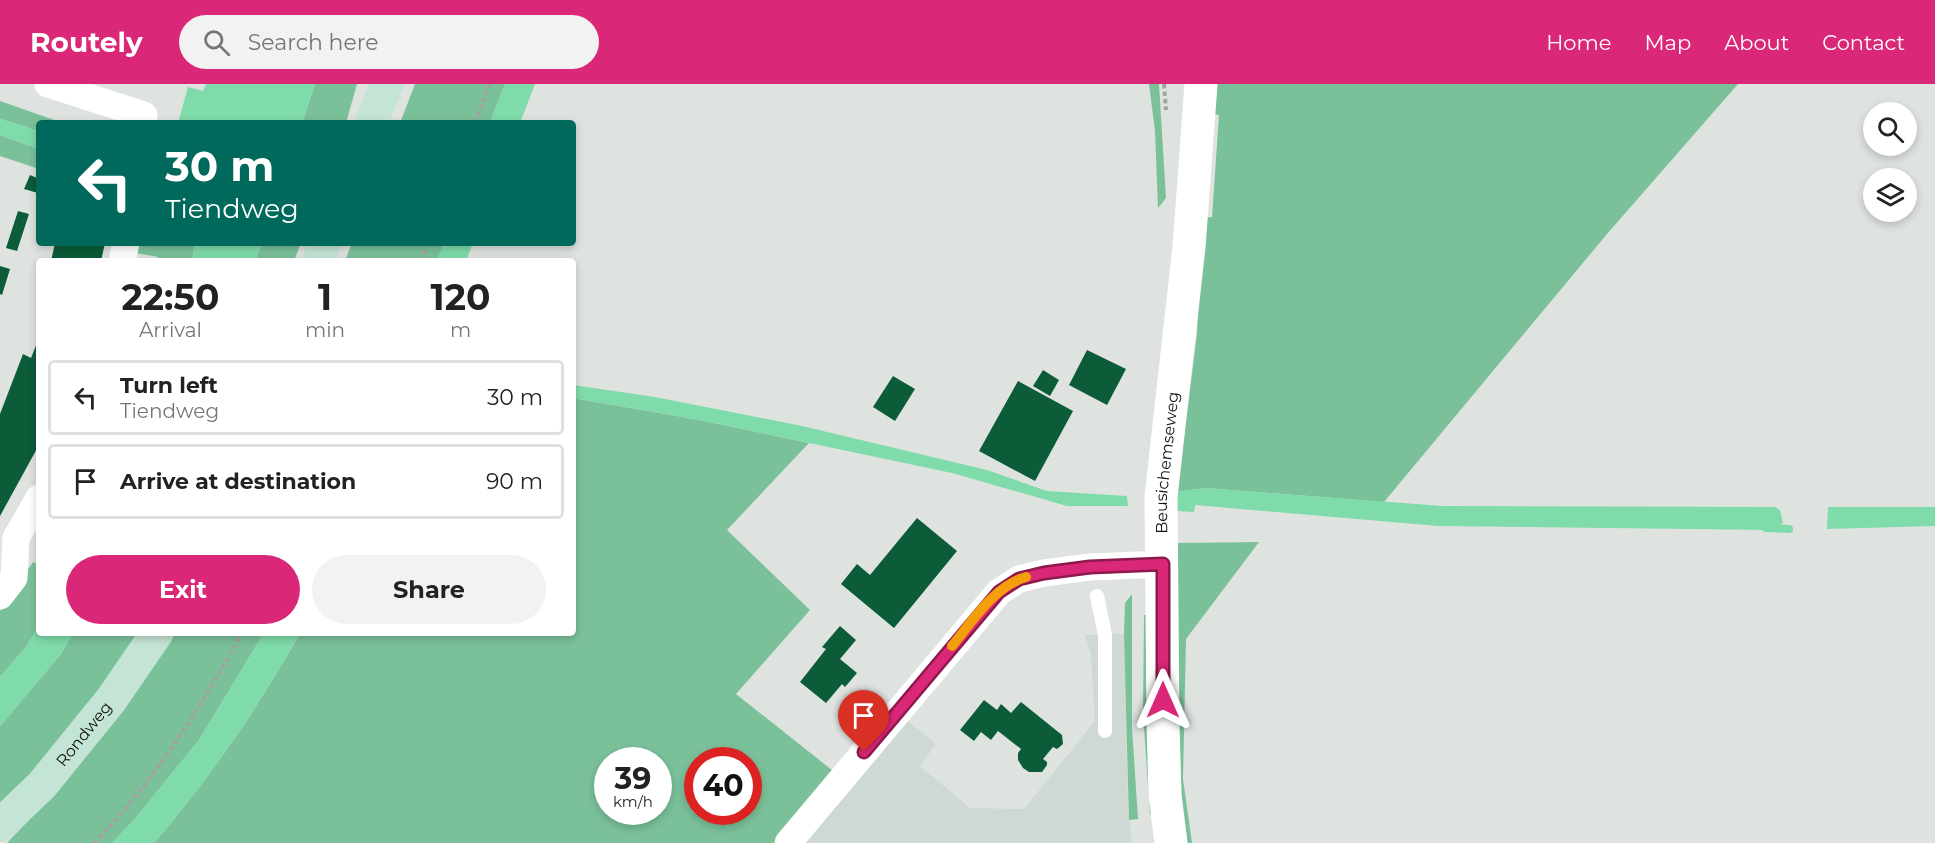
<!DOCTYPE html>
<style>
body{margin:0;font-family:Montserrat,sans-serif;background:#f2f2f2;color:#222;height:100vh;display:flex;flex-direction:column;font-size:22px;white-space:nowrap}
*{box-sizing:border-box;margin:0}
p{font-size:20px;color:#767676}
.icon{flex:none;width:33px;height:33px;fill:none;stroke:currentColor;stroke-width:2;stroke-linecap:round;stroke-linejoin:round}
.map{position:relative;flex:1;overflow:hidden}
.side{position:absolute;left:36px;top:174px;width:540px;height:378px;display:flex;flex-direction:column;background:#fff;border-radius:6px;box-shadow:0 3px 9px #0003}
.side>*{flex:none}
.guide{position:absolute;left:36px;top:36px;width:540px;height:126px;border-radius:6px;box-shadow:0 3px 9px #0003;background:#00695c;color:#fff;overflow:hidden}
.tools{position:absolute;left:1863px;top:18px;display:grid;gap:12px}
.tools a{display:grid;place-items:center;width:54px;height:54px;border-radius:50%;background:#fff;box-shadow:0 3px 9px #0003;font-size:30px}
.speed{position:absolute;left:594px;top:663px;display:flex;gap:12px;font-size:30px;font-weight:700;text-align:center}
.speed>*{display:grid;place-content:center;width:78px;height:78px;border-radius:50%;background:#fff;box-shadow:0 3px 9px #0003;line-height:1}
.speed small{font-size:15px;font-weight:400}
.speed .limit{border:9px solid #d22;background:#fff;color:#111}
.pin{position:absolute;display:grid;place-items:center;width:51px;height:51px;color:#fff;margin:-62px -26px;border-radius:50% 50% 50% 0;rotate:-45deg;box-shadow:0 0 6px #0007}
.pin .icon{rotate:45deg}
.me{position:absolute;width:66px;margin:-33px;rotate:0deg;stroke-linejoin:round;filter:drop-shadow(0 0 4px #0008)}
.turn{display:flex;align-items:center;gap:21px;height:126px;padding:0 30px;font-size:27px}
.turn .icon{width:78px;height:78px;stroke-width:2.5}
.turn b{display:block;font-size:42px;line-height:51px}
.eta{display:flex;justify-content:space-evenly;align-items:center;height:102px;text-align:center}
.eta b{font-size:36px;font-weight:700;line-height:42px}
.primary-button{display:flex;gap:12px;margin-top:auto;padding:12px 30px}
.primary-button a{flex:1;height:69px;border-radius:36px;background:#db2777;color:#fff;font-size:24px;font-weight:700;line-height:69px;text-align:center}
.primary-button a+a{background:#f2f2f2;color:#222}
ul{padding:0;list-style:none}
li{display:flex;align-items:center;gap:18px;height:75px;margin:0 12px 9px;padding:0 18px;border:3px solid #e0e0e0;border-radius:6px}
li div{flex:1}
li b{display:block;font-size:22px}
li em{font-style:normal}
header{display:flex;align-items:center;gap:36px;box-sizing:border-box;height:84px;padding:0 30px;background:#db2777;color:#fff}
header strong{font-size:28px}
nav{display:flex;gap:33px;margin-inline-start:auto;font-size:21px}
.search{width:420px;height:54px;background:#f2f2f2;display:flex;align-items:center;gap:15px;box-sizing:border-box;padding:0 21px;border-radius:33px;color:#767676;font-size:22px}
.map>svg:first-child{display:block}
.built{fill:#cdd9d2}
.green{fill:#7ac19a;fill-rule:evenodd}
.water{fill:#7fdba9}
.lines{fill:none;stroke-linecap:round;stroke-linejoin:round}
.stream{stroke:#7fdba9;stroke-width:8}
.building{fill:#0c5b39}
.path{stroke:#a0a3a1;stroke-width:4;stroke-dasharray:4.5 3;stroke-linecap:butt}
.service{stroke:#fff;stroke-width:14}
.minor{stroke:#fff;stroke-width:27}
.tertiary{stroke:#fff;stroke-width:33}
.secondary{stroke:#c4e5d6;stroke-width:33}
.route-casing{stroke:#8e194d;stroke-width:15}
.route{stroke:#db2777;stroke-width:10}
.slow{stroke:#f59e0b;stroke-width:10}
.labels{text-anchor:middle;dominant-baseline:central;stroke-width:6;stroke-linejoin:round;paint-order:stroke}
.street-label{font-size:16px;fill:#111211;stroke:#dfe3e0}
</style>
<header>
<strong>Routely</strong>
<div class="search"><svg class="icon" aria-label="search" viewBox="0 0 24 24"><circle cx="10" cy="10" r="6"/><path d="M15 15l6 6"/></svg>Search here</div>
<nav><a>Home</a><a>Map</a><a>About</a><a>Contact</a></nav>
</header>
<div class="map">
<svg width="1935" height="759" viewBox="0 0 1935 759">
<rect width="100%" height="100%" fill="#dfe3e0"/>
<path class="built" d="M1124 550 1128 724 1132 759H804L905 635 936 660 920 682 970 724 1024 725 1095 637 1091 571 1085 551Z"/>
<path class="green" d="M315 0H357L346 39H302Z
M415 0H505L490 39H400Z
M1149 0H1159L1166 114 1158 124 1155 47Z
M1212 0H1738L1607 150 1384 418 1205 404 1177 408 1197 250 1202 134 1212 133 1219 31 1209 29Z
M0 17 57 37 64 39H39V47L0 35Z
M0 51 39 65V85L0 72Z
M138 159H195L192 177H157L158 173 136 169Z
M262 159H301L294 177H255Z
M352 159H444L437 177H345Z
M573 314 700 336 809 359 727 446 810 526 736 610 837 690 779 759H154C210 694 258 624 300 549H573ZM608 676H658V728H608ZM698 676H748V728H698Z
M1259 458 1186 555 1183 695 1192 759H1184L1177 694 1175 459Z
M39 477V542L26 563 0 593V527L33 478 37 480Z
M1132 510V644L1138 735 1129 736 1124 550 1125 519Z
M1144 531H1147L1154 728 1150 731 1143 629Z
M73 549H139L78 636 0 724V642L61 570Z
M174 549H264L199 656 134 736 112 759H7L64 699Z"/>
<path class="water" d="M206 0H315L302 39H178L188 3 203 7Z
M505 0H535L520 39H490Z
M0 35 39 47V65L0 51Z
M195 159H262L255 177H192Z
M444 159H473L466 177H437Z
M573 301 655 313 802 342 987 386 1047 407 1127 412 1128 422H1067L952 389 700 336 573 314Z
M1205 404 1443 422 1775 423 1780 426 1783 439 1773 446 1438 442 1195 421 1194 428 1177 427V408Z
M1828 423H1935V442L1827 445Z
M39 542V549H73L61 570 0 642V593L26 563Z
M264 549H300C258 624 210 694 154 759H112L134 736 199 656Z"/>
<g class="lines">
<path class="stream" d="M1766 444 1789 445"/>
</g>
<path class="building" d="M30 91 39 95 38 109 24 105Z
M18 127 29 130 17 167 6 164Z
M55 159H105L101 177H51Z
M0 182 10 185 2 211 0 210Z
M39 254V361L0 432V330L23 270 31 274Z
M1087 266 1126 285 1107 321 1069 301Z
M1043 286 1059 296 1050 312 1033 302Z
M893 292 915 305 895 337 873 323Z
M1018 297 1073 327 1035 397 979 367Z
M917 434 957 467 894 544 841 500 857 480 870 491Z
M840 542 856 556 840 575 857 589 845 603 842 600 826 619 800 598 826 565 822 563Z
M984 616 997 626 1001 620 1011 629 1021 618 1062 651 1063 660 1057 665 1053 663 1043 675 1047 678V681L1042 688H1029L1023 684 1018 676V669L1021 665 998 647 991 656 981 648 974 657 960 646Z"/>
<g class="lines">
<path class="path" d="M1164 0 1166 26
M475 39 490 0
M421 177 428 159
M94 759C153 699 201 623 242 549"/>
<path class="service" d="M1097 512 1105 551V647"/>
<path class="minor" d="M48 0 144 31V39
M122 177 126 159
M0 512 14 494 16 454 39 414
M788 759 999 508 1019 495 1044 489 1090 483 1163 480"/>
<path class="tertiary" id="s1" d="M1171 759 1165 711 1163 639 1161 413 1189 163 1201 0"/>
<g class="secondary">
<path d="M371 39 387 0"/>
<path d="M318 177 325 159"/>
<path id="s2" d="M0 741 42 701 111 616 157 549"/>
</g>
</g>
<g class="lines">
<defs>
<path id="route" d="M864 668 999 508 1019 495 1044 489 1090 483 1163 480V616"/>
</defs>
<use href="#route" class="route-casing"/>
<use href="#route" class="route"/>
<path class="slow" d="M952 562C972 538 994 502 1026 493"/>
</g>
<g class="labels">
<g class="street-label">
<text stroke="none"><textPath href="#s1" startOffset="381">Beusichemseweg</textPath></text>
<text stroke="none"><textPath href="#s2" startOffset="124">Rondweg</textPath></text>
</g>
</g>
</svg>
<div class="tools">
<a><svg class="icon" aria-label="search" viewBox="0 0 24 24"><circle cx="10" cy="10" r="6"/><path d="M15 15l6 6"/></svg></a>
<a><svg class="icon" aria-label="layers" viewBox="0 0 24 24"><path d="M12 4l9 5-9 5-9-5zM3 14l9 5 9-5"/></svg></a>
</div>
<div class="speed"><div>39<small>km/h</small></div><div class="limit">40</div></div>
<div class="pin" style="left:864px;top:668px;background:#d93025"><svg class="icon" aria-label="arrive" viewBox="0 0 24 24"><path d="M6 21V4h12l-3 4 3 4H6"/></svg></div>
<svg class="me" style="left:1163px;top:616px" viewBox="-20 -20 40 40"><path d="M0-17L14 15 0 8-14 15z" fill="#db2777" stroke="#fff" stroke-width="4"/></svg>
<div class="guide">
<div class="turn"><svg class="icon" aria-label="left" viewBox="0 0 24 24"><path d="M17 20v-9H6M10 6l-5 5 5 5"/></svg><div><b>30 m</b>Tiendweg</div></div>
</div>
<section class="side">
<div class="eta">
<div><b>22:50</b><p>Arrival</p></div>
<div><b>1</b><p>min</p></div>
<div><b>120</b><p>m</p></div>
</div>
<ul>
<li><svg class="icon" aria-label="left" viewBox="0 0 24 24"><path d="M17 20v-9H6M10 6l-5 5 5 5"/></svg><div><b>Turn left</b><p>Tiendweg</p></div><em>30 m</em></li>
<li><svg class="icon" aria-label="arrive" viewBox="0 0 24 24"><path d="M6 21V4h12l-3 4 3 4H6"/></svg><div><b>Arrive at destination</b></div><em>90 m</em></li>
</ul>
<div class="primary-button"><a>Exit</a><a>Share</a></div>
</section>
</div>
